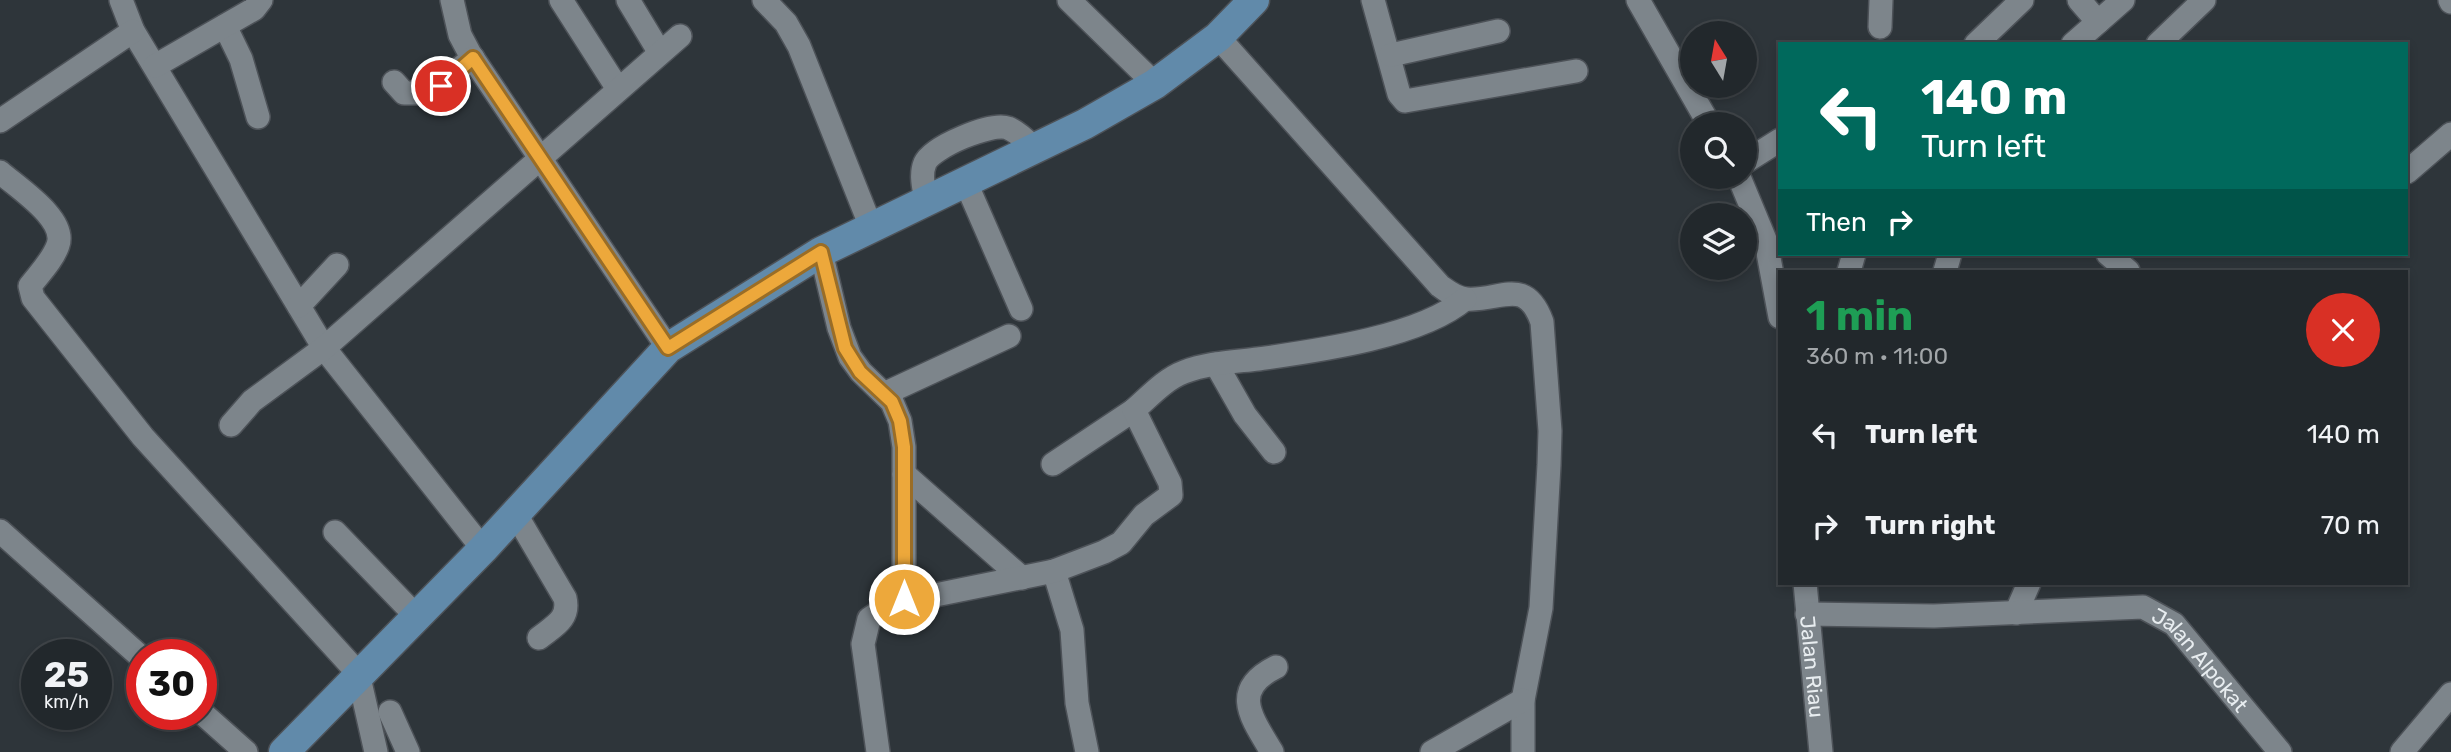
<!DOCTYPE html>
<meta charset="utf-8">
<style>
body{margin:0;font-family:Rubik,sans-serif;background:#2a3034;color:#f1f3f6;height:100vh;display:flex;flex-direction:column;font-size:26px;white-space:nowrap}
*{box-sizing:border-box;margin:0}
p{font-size:23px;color:#a2a6a9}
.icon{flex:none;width:38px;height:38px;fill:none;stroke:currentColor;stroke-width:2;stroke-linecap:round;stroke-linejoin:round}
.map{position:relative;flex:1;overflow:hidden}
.details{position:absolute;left:1778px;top:270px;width:630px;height:315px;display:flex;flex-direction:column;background:#22282c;border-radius:0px;box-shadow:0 4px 10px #0003,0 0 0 2px #3f4448}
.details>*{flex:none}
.guide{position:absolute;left:1778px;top:42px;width:630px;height:214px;border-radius:0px;box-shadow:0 4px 10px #0003,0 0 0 2px #3f4448;background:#00695c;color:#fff;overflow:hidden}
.needle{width:46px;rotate:349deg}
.tools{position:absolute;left:1680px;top:21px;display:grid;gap:14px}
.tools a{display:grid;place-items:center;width:77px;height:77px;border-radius:50%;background:#22282c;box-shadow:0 4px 10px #0003,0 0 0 2px #3f4448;font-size:35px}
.speed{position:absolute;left:21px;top:639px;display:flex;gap:14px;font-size:35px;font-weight:700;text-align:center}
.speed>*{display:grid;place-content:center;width:91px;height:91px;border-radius:50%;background:#22282c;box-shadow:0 4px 10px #0003,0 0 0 2px #3f4448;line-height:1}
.speed small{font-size:18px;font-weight:400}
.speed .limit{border:10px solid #d22;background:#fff;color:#111}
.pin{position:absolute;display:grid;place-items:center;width:60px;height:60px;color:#fff;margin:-30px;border:4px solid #fff;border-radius:50%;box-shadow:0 2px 7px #0007}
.me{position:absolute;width:77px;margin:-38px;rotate:0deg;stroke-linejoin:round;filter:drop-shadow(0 0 5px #0008)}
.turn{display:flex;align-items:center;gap:24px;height:147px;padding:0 28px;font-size:32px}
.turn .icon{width:91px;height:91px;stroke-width:2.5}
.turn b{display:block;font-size:49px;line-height:60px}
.then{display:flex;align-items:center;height:66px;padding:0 28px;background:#0003;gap:14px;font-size:26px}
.round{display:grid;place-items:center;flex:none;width:74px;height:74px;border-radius:37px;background:#2a3034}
.overview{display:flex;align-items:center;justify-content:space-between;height:119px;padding:0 28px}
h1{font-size:42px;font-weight:700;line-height:52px;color:#1e9e55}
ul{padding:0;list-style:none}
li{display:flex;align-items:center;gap:21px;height:91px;padding:0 28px}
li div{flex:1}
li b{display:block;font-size:26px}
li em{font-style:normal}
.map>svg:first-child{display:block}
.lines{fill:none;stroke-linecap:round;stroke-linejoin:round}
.minor-casing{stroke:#4d5258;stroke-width:26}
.major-casing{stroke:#4d5258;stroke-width:33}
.minor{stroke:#7d858b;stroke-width:23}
.major{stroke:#618aaa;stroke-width:30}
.route-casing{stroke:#9a6d26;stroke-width:18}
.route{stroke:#eda83b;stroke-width:12}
.labels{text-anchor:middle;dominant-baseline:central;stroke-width:7;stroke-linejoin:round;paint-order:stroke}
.street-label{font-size:21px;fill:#e8edf0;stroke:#2e353a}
</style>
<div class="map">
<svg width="2451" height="752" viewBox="0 0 2451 752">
<rect width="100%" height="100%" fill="#2e353a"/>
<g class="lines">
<defs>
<g id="minor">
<path d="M121 0 133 31 324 348 483 549"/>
<path d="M452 0 460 35 470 54 668 348"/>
<path d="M561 0 618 89"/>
<path d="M628 0 660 53"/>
<path d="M764 0 786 23 799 46 871 227"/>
<path d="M1069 0 1155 84"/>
<path d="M1373 0 1399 94 1405 101 1576 71"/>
<path d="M1638 0 1709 124"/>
<path d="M2079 0 2098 22"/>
<path d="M2450 0 2451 2"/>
<path d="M225 26 241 59 258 117"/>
<path d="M1880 27 1881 0"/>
<path d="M1218 37 1440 286C1447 291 1456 298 1466 299 1500 302 1525 275 1542 322L1550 431 1549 465 1541 608 1523 700V752"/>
<path d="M1976 44 2022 0"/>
<path d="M2073 44 2123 0"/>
<path d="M2158 44 2204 0"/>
<path d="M1391 55 1498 31"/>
<path d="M155 66 254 9 261 0"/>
<path d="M394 82 404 93H429L473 58"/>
<path d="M0 121 133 31"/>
<path d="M1745 162 1780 140"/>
<path d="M0 172C18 188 67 219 58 245 53 260 39 274 30 286L33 298 143 437 358 673 376 752"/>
<path d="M2407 172 2451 134"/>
<path d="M1739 177 1766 242 1780 317"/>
<path d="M966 183 1021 309"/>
<path d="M926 201C924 188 920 175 925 163 932 147 991 122 1008 128 1018 132 1027 141 1034 148"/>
<path d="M821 252 839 328 850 357 861 372 892 402 900 421 904 447V599"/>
<path d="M2108 254 2128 271"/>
<path d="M1849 271 1854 254"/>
<path d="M1945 271 1950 254"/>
<path d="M299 306 337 265"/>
<path d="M1216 364 1245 415 1274 452"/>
<path d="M886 393 1009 336"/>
<path d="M231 425 252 401 324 348 680 36"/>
<path d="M1053 464 1134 410"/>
<path d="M904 474 1022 578"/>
<path d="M515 513 565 598C570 619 554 626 539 638"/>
<path d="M0 531 142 658"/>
<path d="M335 532 416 616"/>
<path d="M1054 571 1072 630 1077 703 1087 752"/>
<path id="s1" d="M1805 583 1821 752"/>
<path d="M2016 613 2029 583"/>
<path id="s2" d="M1807 614 1934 616 2143 607 2174 624 2280 752"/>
<path d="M201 712 246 752"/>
<path d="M390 712 408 752"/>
<path d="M878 752 863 644 869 619 891 604 1054 571 1104 552 1121 543 1144 515 1171 495 1170 483 1134 410C1149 397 1165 379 1184 372 1207 363 1233 362 1258 359 1315 351 1421 337 1465 299"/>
<path d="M1272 752C1251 717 1230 690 1276 667"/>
<path d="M1432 752 1523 700"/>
<path d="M2402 752 2451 694"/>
</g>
<path id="major" d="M284 752 483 549 668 348 821 252 1085 124 1155 84 1218 37 1254 0"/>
</defs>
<use href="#minor" class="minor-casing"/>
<use href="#major" class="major-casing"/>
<use href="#minor" class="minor"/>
<use href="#major" class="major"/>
</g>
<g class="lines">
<defs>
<path id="route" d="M441 86 473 58 668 348 821 252 845 348 860 372 892 402 900 421 904 447V599"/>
</defs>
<use href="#route" class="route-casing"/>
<use href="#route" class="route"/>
</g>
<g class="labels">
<g class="street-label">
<text stroke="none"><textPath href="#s2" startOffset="415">Jalan Alpokat</textPath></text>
<text stroke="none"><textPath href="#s1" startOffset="84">Jalan Riau</textPath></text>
</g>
</g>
</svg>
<div class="tools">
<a><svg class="needle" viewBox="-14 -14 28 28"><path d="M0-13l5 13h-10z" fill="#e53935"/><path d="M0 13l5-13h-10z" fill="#a2a6a9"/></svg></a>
<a><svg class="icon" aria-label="search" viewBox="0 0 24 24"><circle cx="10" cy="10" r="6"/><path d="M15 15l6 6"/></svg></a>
<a><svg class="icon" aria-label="layers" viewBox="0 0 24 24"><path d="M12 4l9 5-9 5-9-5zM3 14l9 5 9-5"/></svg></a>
</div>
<div class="speed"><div>25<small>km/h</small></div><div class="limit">30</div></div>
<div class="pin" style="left:441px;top:86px;background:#d93025"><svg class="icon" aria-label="arrive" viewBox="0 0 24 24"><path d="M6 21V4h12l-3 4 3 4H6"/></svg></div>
<svg class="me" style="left:904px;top:599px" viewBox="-20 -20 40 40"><circle r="17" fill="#eda83b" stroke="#fff" stroke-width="3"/><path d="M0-11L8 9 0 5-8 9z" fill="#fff"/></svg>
<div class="guide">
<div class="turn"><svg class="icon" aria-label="left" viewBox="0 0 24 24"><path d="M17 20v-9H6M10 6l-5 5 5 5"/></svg><div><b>140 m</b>Turn left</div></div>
<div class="then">Then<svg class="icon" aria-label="right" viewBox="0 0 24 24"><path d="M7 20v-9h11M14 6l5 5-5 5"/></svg></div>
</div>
<section class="details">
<div class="overview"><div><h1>1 min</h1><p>360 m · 11:00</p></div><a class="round" style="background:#d93025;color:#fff"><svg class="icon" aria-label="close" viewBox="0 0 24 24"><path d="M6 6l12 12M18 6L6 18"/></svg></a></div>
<ul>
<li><svg class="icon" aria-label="left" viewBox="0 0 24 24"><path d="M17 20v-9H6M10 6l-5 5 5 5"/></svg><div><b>Turn left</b></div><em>140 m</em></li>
<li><svg class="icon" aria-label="right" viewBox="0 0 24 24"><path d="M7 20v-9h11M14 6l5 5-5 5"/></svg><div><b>Turn right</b></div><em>70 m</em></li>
</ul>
</section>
</div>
